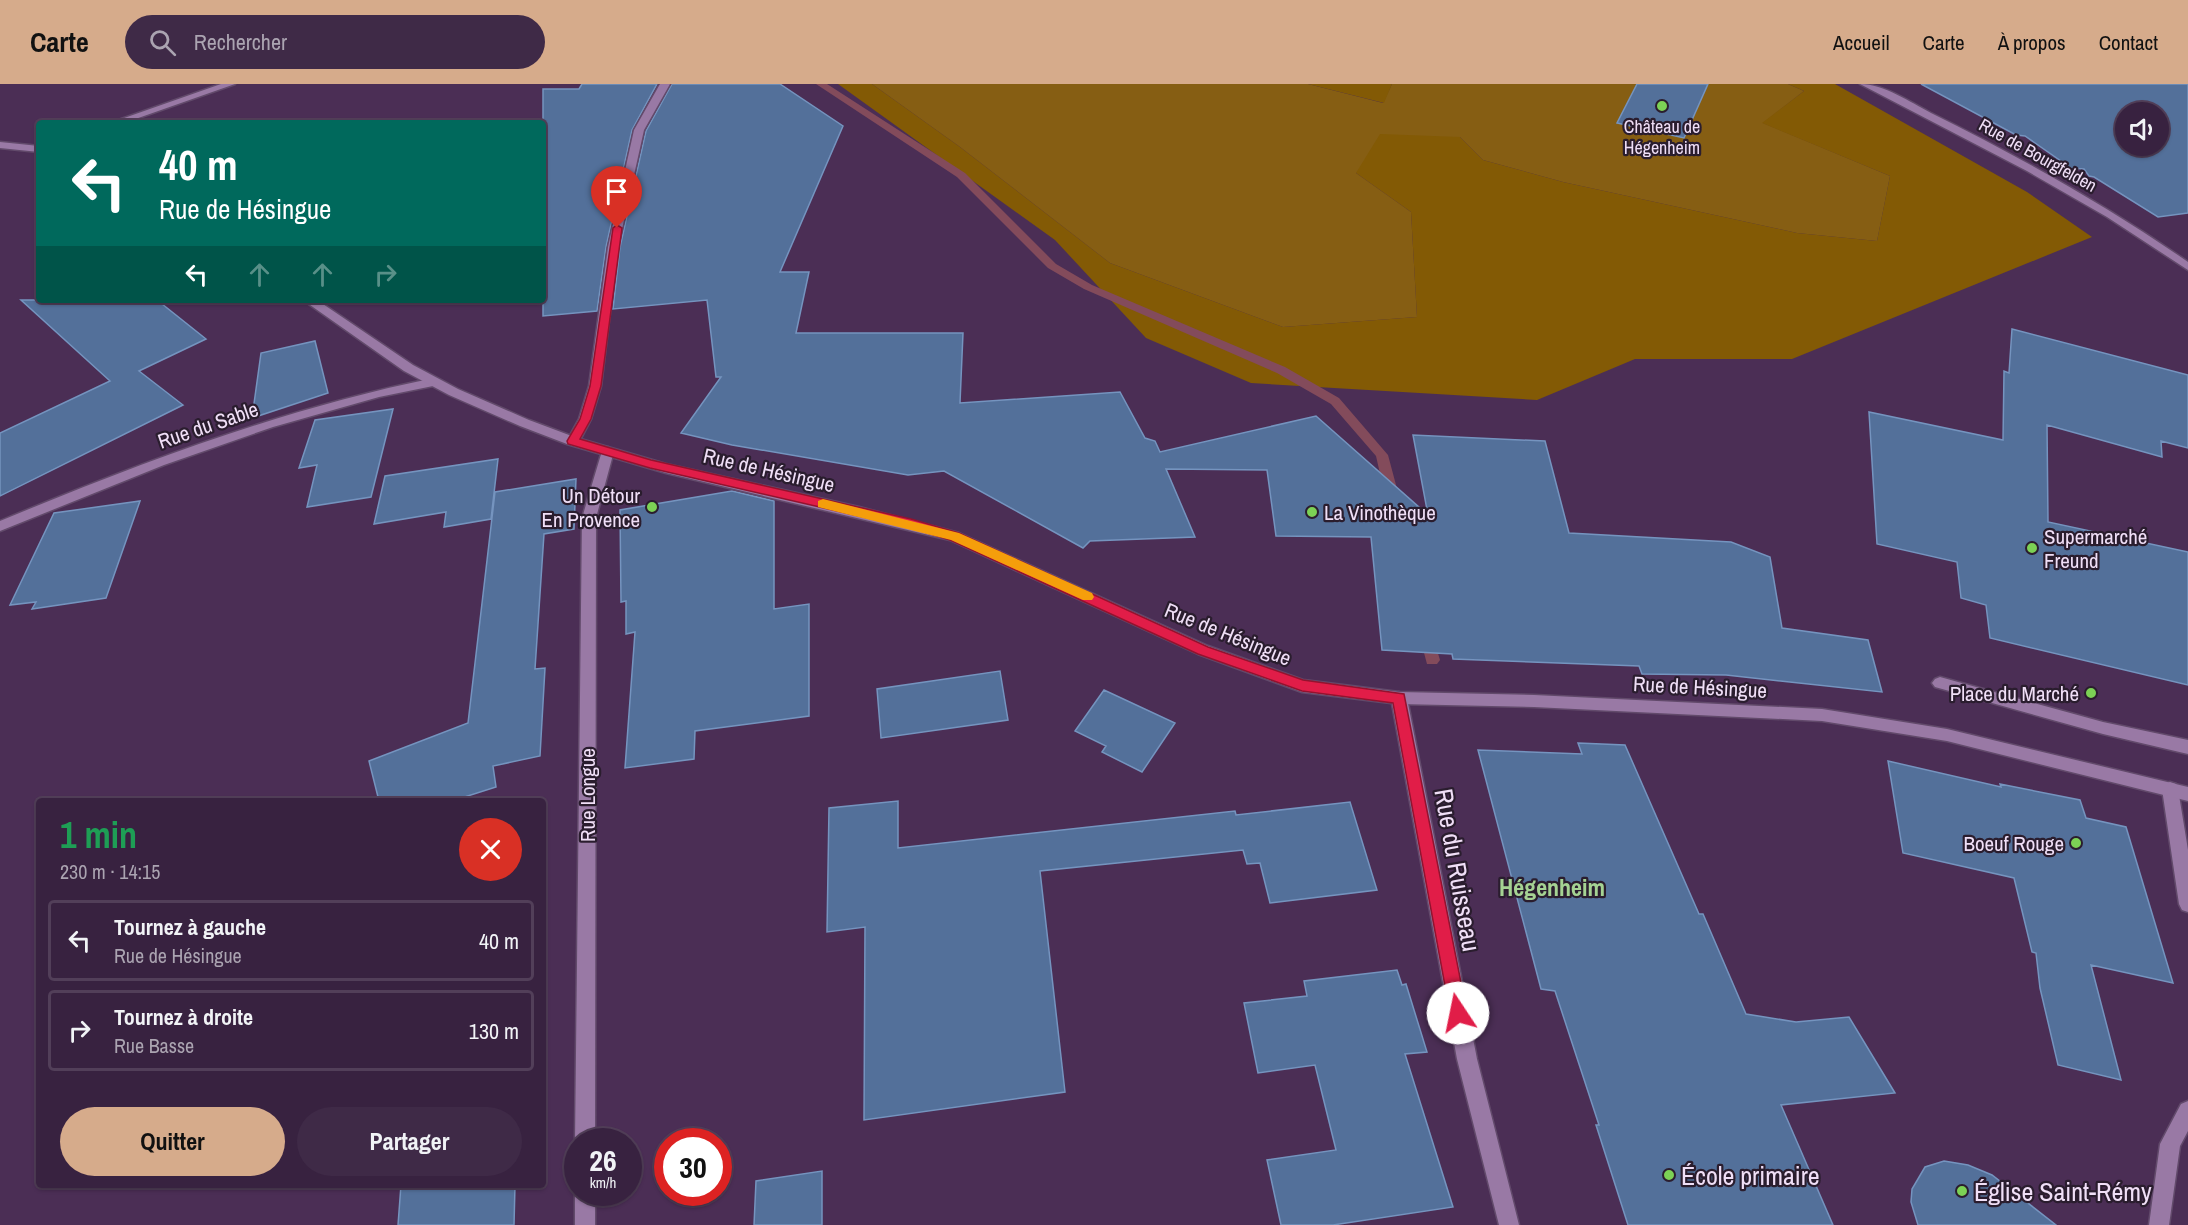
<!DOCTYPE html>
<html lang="fr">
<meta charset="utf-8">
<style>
body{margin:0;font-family:"Archivo Narrow",sans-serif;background:#3f2a47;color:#f1f3f6;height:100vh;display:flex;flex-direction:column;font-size:22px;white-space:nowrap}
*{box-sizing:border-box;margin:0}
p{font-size:20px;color:#aba4b1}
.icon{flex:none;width:33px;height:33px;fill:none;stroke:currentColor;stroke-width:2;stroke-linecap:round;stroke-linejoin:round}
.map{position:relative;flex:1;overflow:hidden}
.details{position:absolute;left:36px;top:714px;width:510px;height:390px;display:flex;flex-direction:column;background:#382240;border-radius:6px;box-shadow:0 2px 4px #0004,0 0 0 2px #523f59}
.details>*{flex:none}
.banner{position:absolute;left:36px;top:36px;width:510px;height:183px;border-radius:6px;box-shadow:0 2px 4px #0004,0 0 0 2px #523f59;background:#00695c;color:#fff;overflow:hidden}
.fabs{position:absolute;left:2115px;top:18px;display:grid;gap:12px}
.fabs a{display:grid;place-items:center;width:54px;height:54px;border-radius:50%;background:#382240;box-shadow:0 2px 4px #0004,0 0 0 2px #523f59;font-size:30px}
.speed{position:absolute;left:564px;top:1044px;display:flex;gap:12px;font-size:30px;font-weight:700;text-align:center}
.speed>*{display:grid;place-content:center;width:78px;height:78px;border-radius:50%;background:#382240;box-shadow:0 2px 4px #0004,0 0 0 2px #523f59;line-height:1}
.speed small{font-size:15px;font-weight:400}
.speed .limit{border:9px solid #d22;background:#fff;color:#111}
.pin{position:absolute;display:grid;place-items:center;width:51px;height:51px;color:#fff;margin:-62px -26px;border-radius:50% 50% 50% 0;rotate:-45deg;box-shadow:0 0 6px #0007}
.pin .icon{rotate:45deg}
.me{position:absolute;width:66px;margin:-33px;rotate:349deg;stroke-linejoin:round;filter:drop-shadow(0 0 4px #0008)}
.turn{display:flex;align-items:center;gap:21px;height:126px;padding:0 24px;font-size:27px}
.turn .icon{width:78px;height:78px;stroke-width:2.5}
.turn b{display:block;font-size:42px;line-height:51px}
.lanes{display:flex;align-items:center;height:57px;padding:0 24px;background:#0003;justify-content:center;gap:30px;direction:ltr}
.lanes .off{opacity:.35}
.round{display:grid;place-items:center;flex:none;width:63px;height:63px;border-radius:32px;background:#3f2a47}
.head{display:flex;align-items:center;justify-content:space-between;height:102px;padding:0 24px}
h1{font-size:36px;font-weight:700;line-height:45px;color:#1e9e55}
.primary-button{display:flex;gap:12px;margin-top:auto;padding:12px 24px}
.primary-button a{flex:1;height:69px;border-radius:36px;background:#d6ab8b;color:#111;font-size:24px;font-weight:700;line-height:69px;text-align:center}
.primary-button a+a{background:#3f2a47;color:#f1f3f6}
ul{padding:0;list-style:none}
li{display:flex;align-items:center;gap:18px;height:81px;margin:0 12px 9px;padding:0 12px;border:3px solid #523f59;border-radius:6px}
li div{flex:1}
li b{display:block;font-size:22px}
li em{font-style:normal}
header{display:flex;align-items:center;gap:36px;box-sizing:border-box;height:84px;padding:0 30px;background:#d6ab8b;color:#111}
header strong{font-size:28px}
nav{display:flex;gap:33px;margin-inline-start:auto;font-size:21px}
.search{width:420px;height:54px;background:#3f2a47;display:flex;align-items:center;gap:15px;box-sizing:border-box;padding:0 21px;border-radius:33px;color:#aba4b1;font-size:22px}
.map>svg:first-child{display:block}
.green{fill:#865e13}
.forest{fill:#835a05}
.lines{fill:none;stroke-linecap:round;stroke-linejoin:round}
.stream{fill:#834b5b;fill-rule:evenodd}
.building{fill:#53709a;stroke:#7594bf;stroke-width:1.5;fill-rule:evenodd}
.service-casing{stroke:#624a6b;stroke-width:3}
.minor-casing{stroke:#624a6b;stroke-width:3}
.secondary-casing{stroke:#624a6b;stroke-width:3}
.service{fill:#9979a5;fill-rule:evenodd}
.minor{fill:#9979a5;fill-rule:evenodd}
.secondary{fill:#9979a5;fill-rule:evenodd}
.route{fill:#e11d48;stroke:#92132f;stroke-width:1.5}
.slow{fill:#f59e0b}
.poi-dot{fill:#7cd155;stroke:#2a1d2e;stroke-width:2}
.labels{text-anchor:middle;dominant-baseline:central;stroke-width:4.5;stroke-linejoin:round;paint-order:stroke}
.far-poi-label{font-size:18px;fill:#f0dff7;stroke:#2a1d2e}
.far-street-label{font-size:18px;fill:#f0dff7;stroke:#2a1d2e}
.street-label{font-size:21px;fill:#f0dff7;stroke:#2a1d2e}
.poi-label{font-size:21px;fill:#f0dff7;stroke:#2a1d2e;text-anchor:end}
.quarter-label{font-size:24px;font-weight:bold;fill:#a5d393;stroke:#2a1d2e}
.near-street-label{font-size:26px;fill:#f0dff7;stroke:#2a1d2e}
.near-poi-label{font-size:26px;fill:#f0dff7;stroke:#2a1d2e;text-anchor:start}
</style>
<header>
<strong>Carte</strong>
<div class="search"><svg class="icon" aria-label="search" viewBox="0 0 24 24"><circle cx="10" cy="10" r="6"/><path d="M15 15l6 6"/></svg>Rechercher</div>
<nav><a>Accueil</a><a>Carte</a><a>À propos</a><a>Contact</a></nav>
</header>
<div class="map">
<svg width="2188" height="1141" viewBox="0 0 2188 1141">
<rect width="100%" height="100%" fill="#4b2e55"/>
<path class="green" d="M872 0H1308L1383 19 1392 0H1788L1804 7 1763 39 1890 92 1877 157 1797 149 1563 98 1483 76 1460 53 1356 89 1411 128 1417 233 1283 243 1110 179 960 63Z"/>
<path class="forest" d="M838 0H872L960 63 1110 179 1283 243 1417 233 1411 128 1356 89 1380 50 1460 53 1483 76 1563 98 1797 149 1877 157 1890 92 1762 39 1804 7 1788 0H1835L2027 108 2092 153 1792 275H1635L1537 316 1251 299 1146 254 1055 156Z
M1308 0H1392L1384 19Z"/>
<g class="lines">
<path class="stream" d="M816 0H827L965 89 1056 180 1092 201 1285 283 1339 314 1388 371 1400 416 1398 419H1388L1386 416 1376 372 1331 320 1277 289 1084 205 1048 184 957 93Z
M1426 544 1431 546 1440 576 1437 580H1427L1419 550 1421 546Z"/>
</g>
<path class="building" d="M582 0H657L632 46 606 163 597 227 543 232V5H579Z
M672 0H780L843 42 780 188H809L796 249H963L960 319 1120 308 1145 354 1155 357 1160 368 1316 332 1428 431 1413 351 1545 357 1569 449 1731 458 1770 473 1782 544 1868 556 1882 608 1726 591 1642 590 1639 582 1453 575 1452 570 1382 566 1371 453 1276 452 1267 386 1166 385 1195 453 1090 457 1083 464 944 387 908 391 732 361 681 349 721 293H716L707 216 613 225 620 163 646 47Z
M1637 0H1708L1684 54 1617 39Z
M1921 0H2188V129L2158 133 2094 93 2089 92 2084 85 2071 84 2025 52 2016 51ZM2126 28H2158V62H2126Z
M21 216H157L206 255 139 287 183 321 0 412V349L110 297Z
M2012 245 2188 291V364L2161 357 2162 373 2047 341 2048 438 2188 468V601L1990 554 1986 521 1961 514 1957 478 1877 460 1869 328 2003 356 2004 287 2009 289Z
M315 257 328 309 252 334 261 269Z
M393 325 371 413 307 423 317 381 299 384 315 336Z
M498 375 491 435 444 443 446 428 374 440 385 392Z
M576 395 574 445 544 450 535 585 545 584 540 672 493 682 496 703 452 717H379L369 677 468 639 495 408Z
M732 407 774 417V525L809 520V632L695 647 694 675 625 684 635 548 626 550V517L621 518 620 426Z
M140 417 106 514 32 525 36 518 10 521 54 429Z
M1000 587 1008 636 881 654 877 605Z
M1104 606 1175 639 1142 688 1102 668 1106 662 1075 647Z
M1578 659 1625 661 1699 830H1703L1746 930 1796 938 1849 933 1895 1009 1781 1021 1833 1141H1628L1596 1041H1599L1555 907 1541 905 1478 666 1582 670Z
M1888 677 2001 703 2000 700 2080 716 2086 734 2126 743 2173 899 2091 881 2121 996 2058 981 2040 904 2036 869 2032 868 2014 794 1903 769Z
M898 717V764L1235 727 1236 731 1350 718 1377 806 1270 819 1260 779 1247 780 1243 766 1040 787 1065 1008 864 1036 865 843 827 848 829 724Z
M1397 886 1402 901 1406 900 1427 968 1405 970 1453 1123 1333 1141H1281L1267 1076 1336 1066 1315 981 1258 989 1244 919 1307 912 1304 897Z
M1944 1077 1968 1081 1992 1091 2056 1141H1918L1911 1118 1912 1105 1925 1083Z
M822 1087V1141H754L756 1097Z
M401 1101H515L514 1141H398Z"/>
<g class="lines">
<defs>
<path id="service" d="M1940 593 2103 638 2188 656V670L2103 650 1935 603 1932 599 1935 595Z
M2170 698 2176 700 2178 705 2188 766V828L2182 826 2179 820 2162 705 2164 700Z
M2188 1017V1047L2180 1062 2169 1141H2149L2160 1060 2181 1020Z"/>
<path id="minor" d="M221 0H235L124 39H110Z
M660 0H670L644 46 618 163 601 302 591 335 578 360 573 361 567 357 579 335 589 302 608 163 634 46Z
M434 294 438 295V301L379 313 273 343 164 381 0 447V437C142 378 283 325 434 294Z
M608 363 614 367 596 434 595 1058H578V1064L575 1058 582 434 602 367Z
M1399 608 1404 610 1407 614 1477 975 1519 1141H1499L1457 975 1391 614 1394 610Z
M578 1101V1108H595V1141H575V1108Z"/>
<path id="secondary" d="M1860 0C1884 0 1910 18 1931 29 2020 73 2106 121 2188 178V186L2107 133 2027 87Z
M0 58 39 62V68L0 64Z
M303 216H317L413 281 458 305 529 336 577 354 666 380 859 423 959 449 1208 562 1303 596 1399 608 1534 611 1822 625 1947 645 2188 703V717L1947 657 1822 637 1534 623 1399 620 1302 608 1198 570 950 456 666 389 567 360 520 342 449 311 404 287Z"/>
</defs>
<use href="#service" class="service-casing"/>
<use href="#minor" class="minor-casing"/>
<use href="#secondary" class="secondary-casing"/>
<use href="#service" class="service"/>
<use href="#minor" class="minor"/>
<use href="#secondary" class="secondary"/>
</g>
<path class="route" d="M617 141 622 144 601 302 591 335 580 355 651 376 911 435 959 449 1208 563 1303 596 1404 610 1467 929 1464 935 1458 938 1452 935 1450 929 1393 619 1302 607 1198 570 950 456 911 444 650 384 568 360 567 357 580 335 590 302 613 144Z"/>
<path class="slow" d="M823 415 959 449 1092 509 1094 513 1092 516H1083L951 456 818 423V417Z"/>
<g class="poi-dot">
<circle cx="1662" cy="22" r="6"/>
<circle cx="652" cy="423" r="6"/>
<circle cx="1312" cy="428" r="6"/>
<circle cx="2032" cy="464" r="6"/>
<circle cx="2091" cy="609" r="6"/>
<circle cx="2076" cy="759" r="6"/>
<circle cx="1669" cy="1091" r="6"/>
<circle cx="1962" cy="1107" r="6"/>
</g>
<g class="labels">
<g class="far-poi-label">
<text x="1662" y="42">Château de<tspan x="1662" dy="21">Hégenheim</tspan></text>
</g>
<g class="far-street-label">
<text transform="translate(2038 71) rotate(29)">Rue de Bourgfelden</text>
</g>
<g class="street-label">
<text transform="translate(208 341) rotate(-19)">Rue du Sable</text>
<text transform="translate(769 386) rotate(13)">Rue de Hésingue</text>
<text transform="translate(1228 550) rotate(22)">Rue de Hésingue</text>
<text transform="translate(1700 603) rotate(3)">Rue de Hésingue</text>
<text transform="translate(587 711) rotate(-90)">Rue Longue</text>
</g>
<g class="poi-label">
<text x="640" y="411">Un Détour<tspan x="640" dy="24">En Provence</tspan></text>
<text x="1324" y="428" text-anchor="start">La Vinothèque</text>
<text x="2044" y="452" text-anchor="start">Supermarché<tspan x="2044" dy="24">Freund</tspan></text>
<text x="2079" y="609">Place du Marché</text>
<text x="2064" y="759">Boeuf Rouge</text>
</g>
<g class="quarter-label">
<text x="1552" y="803">Hégenheim</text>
</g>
<g class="near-street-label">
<text transform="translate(1458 786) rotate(80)">Rue du Ruisseau</text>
</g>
<g class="near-poi-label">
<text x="1681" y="1091">École primaire</text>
<text x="1974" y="1107">Église Saint-Rémy</text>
</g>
</g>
</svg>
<div class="fabs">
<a><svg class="icon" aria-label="sound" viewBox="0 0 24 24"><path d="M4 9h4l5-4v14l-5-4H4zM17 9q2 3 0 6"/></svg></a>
</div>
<div class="speed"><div>26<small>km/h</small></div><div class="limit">30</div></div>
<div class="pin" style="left:617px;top:144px;background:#d93025"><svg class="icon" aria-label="arrive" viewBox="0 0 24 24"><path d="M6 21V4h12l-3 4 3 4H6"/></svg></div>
<svg class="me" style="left:1458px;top:929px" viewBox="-20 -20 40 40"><circle r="19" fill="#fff"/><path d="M0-13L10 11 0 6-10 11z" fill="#e11d48"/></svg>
<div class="banner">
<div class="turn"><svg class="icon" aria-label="left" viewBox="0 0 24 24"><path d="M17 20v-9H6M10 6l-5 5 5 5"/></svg><div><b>40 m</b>Rue de Hésingue</div></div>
<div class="lanes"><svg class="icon" aria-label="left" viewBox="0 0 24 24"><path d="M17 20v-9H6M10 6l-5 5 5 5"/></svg><svg class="icon off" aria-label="ahead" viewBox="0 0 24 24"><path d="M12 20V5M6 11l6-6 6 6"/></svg><svg class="icon off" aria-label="ahead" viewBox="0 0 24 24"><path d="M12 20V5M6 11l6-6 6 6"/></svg><svg class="icon off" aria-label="right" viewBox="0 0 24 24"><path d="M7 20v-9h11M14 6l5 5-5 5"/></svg></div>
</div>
<section class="details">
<div class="head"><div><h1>1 min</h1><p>230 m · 14:15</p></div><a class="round" style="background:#d93025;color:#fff"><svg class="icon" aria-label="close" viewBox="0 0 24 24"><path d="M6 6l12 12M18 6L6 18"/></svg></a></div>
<ul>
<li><svg class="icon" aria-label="left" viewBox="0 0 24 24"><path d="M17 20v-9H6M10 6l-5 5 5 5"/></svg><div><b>Tournez à gauche</b><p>Rue de Hésingue</p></div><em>40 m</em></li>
<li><svg class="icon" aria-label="right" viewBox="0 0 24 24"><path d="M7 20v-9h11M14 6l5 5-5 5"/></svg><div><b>Tournez à droite</b><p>Rue Basse</p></div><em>130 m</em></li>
</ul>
<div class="primary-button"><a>Quitter</a><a>Partager</a></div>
</section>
</div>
